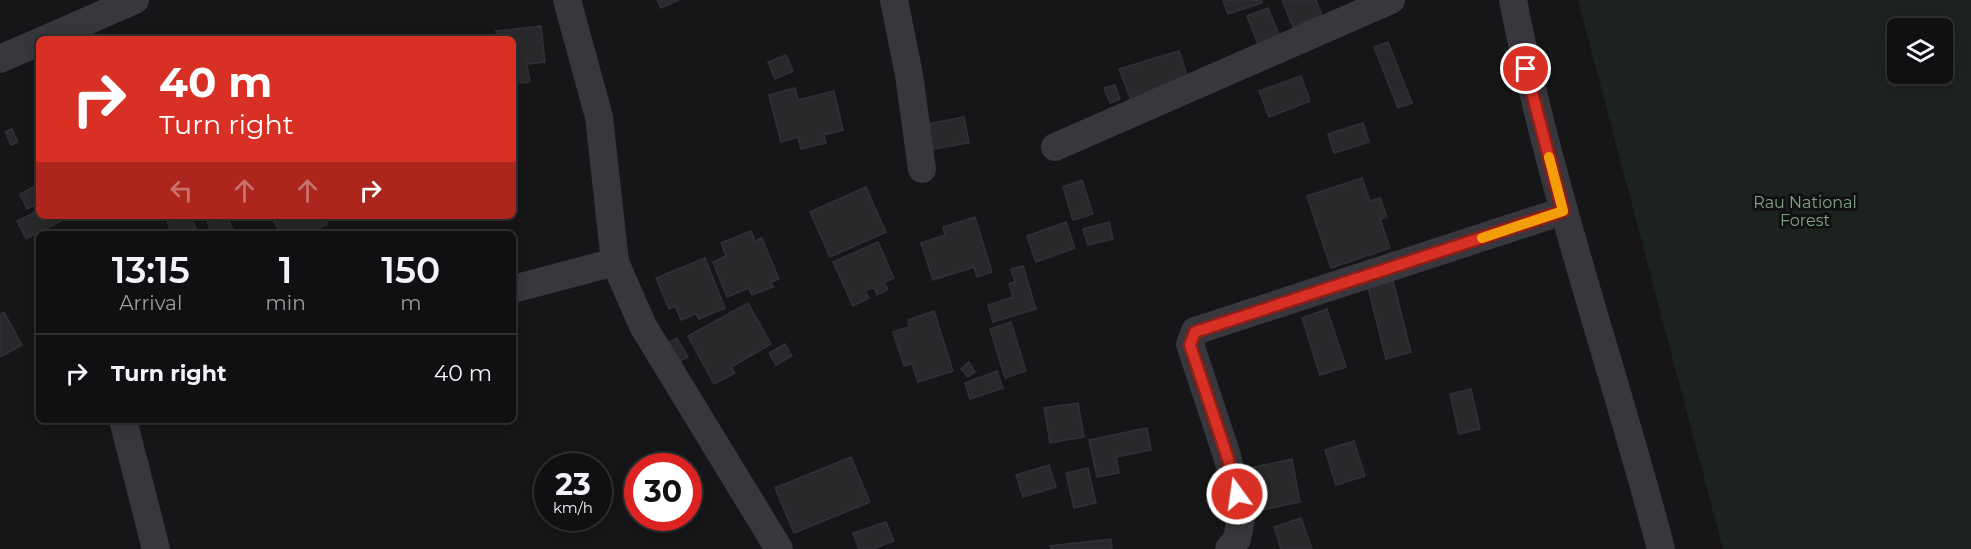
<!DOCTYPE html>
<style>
body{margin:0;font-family:Montserrat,sans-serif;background:#19191b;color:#f1f3f6;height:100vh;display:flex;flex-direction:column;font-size:22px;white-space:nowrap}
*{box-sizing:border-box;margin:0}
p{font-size:20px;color:#9c9d9f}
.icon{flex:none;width:33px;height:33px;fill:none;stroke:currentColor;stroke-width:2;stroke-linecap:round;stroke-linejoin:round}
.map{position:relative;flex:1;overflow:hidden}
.sheet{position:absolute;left:36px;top:231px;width:480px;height:192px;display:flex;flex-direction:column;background:#101012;border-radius:9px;box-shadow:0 3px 15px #0003,0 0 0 2px #303032}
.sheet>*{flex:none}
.guide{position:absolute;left:36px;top:36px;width:480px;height:183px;border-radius:9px;box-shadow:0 3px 15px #0003,0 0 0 2px #303032;background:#d93025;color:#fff;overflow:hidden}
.fabs{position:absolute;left:1887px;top:18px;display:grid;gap:12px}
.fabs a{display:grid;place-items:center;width:66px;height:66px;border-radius:9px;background:#101012;box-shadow:0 3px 15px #0003,0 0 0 2px #303032;font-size:30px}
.speed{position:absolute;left:534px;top:453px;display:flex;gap:12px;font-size:30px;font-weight:700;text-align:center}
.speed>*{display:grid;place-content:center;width:78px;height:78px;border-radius:50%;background:#101012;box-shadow:0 3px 15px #0003,0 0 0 2px #303032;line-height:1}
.speed small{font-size:15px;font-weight:400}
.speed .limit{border:9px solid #d22;background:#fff;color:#111}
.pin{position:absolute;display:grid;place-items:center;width:51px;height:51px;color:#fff;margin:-26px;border:3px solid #fff;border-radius:50%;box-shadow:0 2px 6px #0007}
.me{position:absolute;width:66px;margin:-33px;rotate:346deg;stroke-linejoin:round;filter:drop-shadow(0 0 4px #0008)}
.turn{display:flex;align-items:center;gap:21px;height:126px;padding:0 24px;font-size:27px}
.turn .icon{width:78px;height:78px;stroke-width:2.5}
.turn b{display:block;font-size:42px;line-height:51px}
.lanes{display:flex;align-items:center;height:57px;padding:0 24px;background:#0003;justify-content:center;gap:30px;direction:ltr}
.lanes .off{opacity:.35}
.eta{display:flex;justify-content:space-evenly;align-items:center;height:102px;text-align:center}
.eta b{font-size:36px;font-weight:600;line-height:42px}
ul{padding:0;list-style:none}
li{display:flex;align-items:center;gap:18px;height:78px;padding:0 24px;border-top:2px solid #303032}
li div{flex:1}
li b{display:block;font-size:22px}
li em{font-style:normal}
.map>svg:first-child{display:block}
.green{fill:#1c231e;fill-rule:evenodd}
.building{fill:#29292c;stroke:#313034;stroke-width:1.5}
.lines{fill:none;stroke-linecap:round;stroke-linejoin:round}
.street{stroke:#37373d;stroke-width:28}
.route-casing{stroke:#8d1f18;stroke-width:15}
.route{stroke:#d93025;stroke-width:10}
.slow{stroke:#f59e0b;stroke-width:10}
.labels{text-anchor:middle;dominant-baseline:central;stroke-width:6;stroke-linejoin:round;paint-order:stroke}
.park-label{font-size:16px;fill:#7ea484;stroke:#111113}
</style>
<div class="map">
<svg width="1971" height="549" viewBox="0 0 1971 549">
<rect width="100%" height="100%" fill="#161618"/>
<path class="green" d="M1578 0H1971V549H1723ZM1898 28H1942V74H1898Z"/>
<path class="building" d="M657 0H679L661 8Z
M1223 0H1262V3L1228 14Z
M1282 0H1316L1322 15 1293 27Z
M1268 8 1281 39 1259 47 1247 16Z
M541 26 545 62 527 64 530 82 513 83V39H497L496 31Z
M1388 42 1412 103 1398 108 1374 47Z
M1179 51 1189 81 1131 100 1119 69Z
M786 55 793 71 775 79 768 62Z
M1301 76 1310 101 1269 117 1259 91Z
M1115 85 1120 99 1110 103 1104 88Z
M795 88 798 100 834 91 843 130 824 135 826 143 801 149 798 137 781 142 769 95Z
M964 117 969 143 927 150 922 125Z
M1363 123 1369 142 1334 153 1328 134Z
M12 129 18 142 11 145 5 132Z
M1362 178 1370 201 1380 198 1387 217 1380 219 1390 248 1331 268 1307 196Z
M1082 180 1093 214 1073 220 1063 187Z
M39 184V203L27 209 20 194Z
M866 187 886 232 830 257 810 212Z
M39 210V216H70L26 239 17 221Z
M174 216H191L198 234H172L166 219Z
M205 216H227L234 232 228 234H212Z
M272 216H324L328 224 307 234H280Z
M975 217 992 272 977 277 974 267 933 280 921 243 945 235 943 227Z
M1066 222 1075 248 1036 262 1027 236Z
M1109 222 1113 239 1088 245 1083 229Z
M751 231 755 241 762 238 779 279 771 282 773 287 752 295 749 288 727 297 713 262 726 256 721 243Z
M878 242 894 278 884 282 888 290 877 295 874 287 865 291 869 298 853 306 833 262Z
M705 258 725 308 699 319 696 314 681 320 675 306 669 309 656 278Z
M1023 266 1036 309 993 322 988 305 1013 297 1009 284 1015 282 1011 269Z
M1393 281 1411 352 1386 359 1368 287Z
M748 303 771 344 731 367 735 373 714 384 688 336Z
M1327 309 1346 367 1320 375 1302 318Z
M934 311 953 371 918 382 912 364 904 366 893 332 909 327 908 320Z
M4 312 22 345 0 357V314Z
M1011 322 1026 371 1005 378 990 329Z
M677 338 688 357 671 366 661 347Z
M785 344 792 356 776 365 769 353Z
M969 362 975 372 968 377 961 369Z
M997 371 1003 388 970 399 965 383Z
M1471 389 1480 429 1459 434 1450 394Z
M1078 403 1084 437 1050 443 1044 408Z
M1147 428 1151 450 1116 457 1119 473 1097 477 1089 440Z
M1354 441 1365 476 1336 485 1325 450Z
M851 457 870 502 794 533 775 488Z
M1292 459 1300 502 1254 512 1245 469Z
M1049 465 1056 487 1023 497 1016 475Z
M1088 468 1096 503 1074 508 1066 473Z
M1301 518 1312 549H1281L1274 527Z
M886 522 894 541 872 549H859L853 533Z
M1111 539 1112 549H1051L1050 546Z"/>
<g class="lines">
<path class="street" d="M567 0 599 117 615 262 643 326 779 549
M894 0 909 75 922 169
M1513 0C1549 186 1613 366 1661 549
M46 39 135 0
M0 59 39 42
M1055 147 1391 0
M513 289 615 262
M123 420 156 549
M1229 549 1237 539 1242 513 1227 456 1190 344 1195 331 1563 211"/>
</g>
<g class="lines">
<defs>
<path id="route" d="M1237 494 1227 456 1190 345 1195 332 1563 211 1526 69"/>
</defs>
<use href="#route" class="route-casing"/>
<use href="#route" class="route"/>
<path class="slow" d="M1482 238 1563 211 1549 157"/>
</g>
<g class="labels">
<g class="park-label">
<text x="1805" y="202">Rau National<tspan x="1805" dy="18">Forest</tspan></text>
</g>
</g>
</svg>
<div class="fabs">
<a><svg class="icon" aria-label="layers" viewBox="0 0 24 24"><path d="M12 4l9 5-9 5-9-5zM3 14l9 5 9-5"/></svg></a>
</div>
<div class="speed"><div>23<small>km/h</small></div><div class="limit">30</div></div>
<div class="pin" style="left:1526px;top:69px;background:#d93025"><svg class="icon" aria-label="arrive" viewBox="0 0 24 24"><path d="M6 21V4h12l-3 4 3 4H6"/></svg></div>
<svg class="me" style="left:1237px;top:494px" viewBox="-20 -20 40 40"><circle r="17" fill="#d93025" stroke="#fff" stroke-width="3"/><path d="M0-11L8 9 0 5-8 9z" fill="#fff"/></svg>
<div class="guide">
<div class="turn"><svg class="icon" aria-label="right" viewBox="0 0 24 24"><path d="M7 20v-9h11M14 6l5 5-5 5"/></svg><div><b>40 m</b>Turn right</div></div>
<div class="lanes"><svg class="icon off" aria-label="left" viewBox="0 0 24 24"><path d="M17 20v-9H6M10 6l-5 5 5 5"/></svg><svg class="icon off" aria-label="ahead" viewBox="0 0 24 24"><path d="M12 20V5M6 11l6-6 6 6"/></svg><svg class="icon off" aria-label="ahead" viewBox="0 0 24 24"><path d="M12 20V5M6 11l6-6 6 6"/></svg><svg class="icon" aria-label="right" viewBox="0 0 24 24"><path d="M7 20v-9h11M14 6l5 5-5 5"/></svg></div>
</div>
<section class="sheet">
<div class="eta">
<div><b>13:15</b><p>Arrival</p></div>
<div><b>1</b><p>min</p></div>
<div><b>150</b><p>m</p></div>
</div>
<ul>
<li><svg class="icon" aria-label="right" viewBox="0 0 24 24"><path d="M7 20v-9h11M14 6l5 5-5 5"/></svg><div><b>Turn right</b></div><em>40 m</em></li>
</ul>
</section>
</div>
